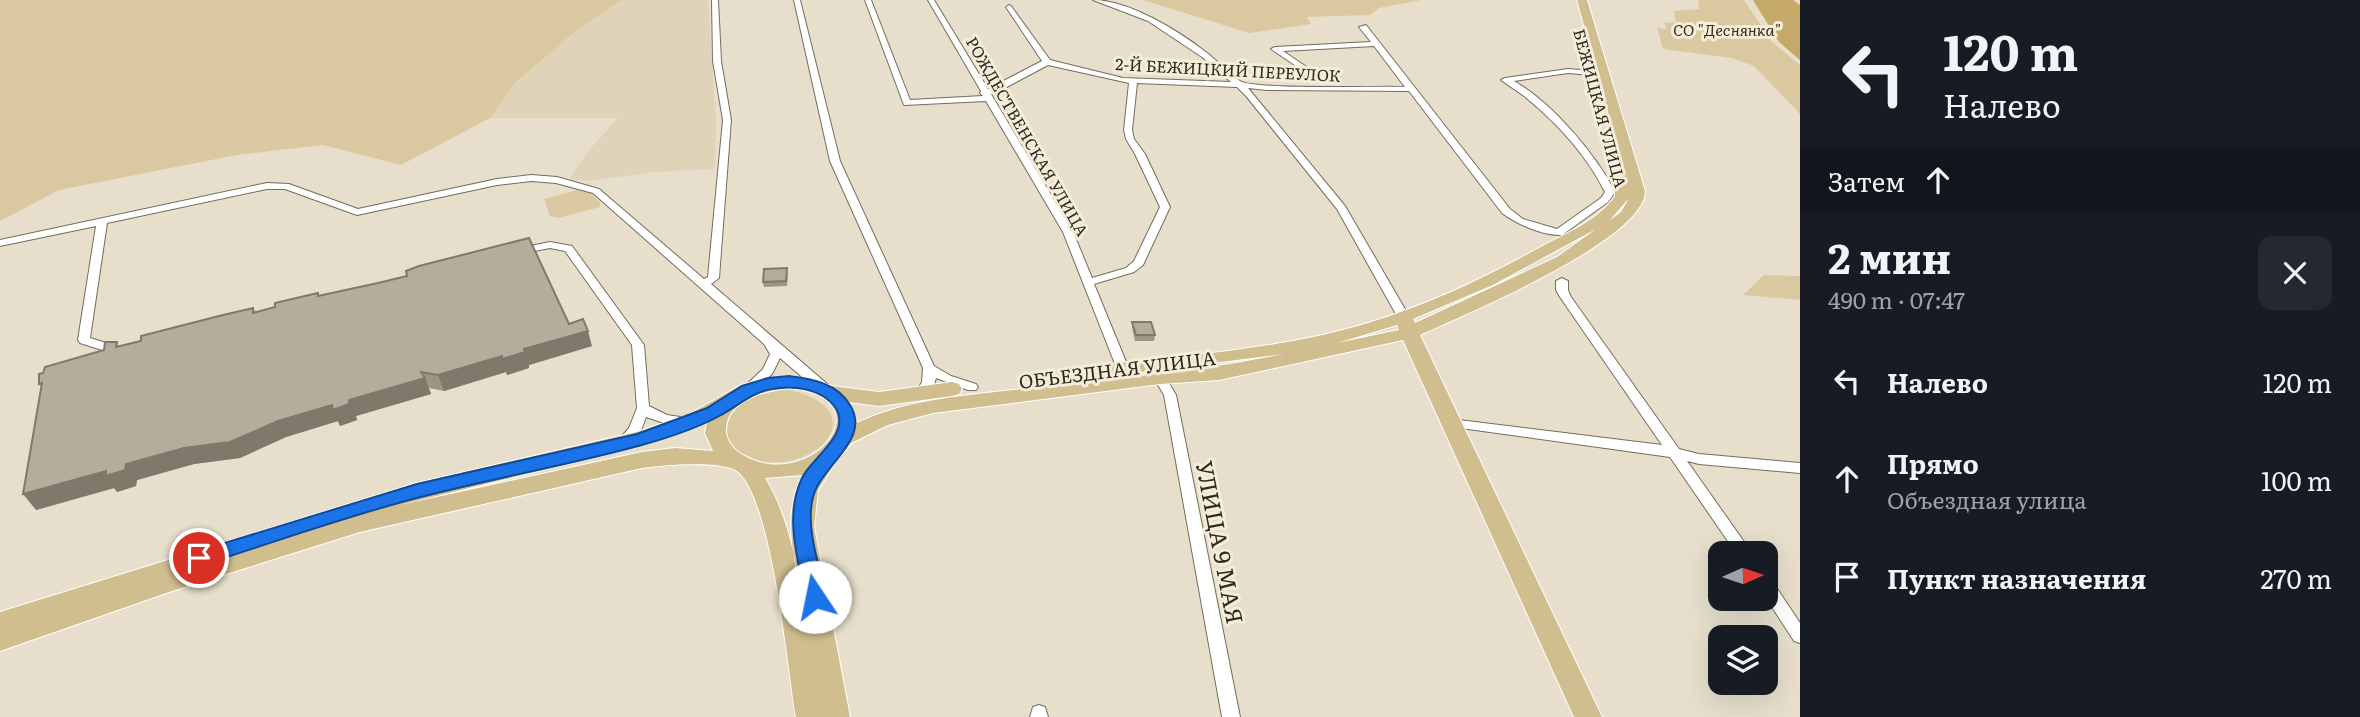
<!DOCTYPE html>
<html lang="ru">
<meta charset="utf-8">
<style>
body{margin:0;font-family:Literata,serif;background:#242831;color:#f1f3f6;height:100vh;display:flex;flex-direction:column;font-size:26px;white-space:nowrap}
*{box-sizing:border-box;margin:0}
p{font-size:23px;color:#9ea1a6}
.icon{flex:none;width:38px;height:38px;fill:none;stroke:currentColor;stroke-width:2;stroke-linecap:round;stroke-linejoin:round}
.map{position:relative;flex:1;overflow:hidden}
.drawer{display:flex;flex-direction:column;background:#171b24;width:560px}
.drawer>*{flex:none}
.guide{background:#171b24;color:#f1f3f6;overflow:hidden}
.needle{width:46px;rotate:87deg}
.buttons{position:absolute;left:1708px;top:541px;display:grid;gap:14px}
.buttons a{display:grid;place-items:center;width:70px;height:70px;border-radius:14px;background:#171b24;box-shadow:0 7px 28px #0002;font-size:35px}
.pin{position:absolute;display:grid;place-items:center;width:60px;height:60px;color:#fff;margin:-30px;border:4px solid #fff;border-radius:50%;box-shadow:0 2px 7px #0007}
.me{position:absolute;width:77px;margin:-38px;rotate:349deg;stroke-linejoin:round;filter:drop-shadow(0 0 5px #0008)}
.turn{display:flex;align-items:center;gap:24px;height:147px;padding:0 28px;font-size:32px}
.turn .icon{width:91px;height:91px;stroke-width:2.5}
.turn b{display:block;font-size:49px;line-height:60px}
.then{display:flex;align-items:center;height:66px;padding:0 28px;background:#0003;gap:14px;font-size:26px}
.round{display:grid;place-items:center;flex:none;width:74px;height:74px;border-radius:14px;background:#242831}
.overview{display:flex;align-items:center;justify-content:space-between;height:119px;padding:0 28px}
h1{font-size:42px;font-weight:700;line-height:52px}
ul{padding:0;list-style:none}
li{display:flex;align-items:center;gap:21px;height:98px;padding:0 28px}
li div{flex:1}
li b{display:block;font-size:26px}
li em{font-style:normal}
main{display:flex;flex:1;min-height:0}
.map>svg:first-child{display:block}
.built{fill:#dfd3b9}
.green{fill:#dac9a0}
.forest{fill:#c4a968}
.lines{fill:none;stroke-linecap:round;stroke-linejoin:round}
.street-casing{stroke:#746d5c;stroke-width:2}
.primary-casing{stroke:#fff;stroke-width:2}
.street{fill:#fff;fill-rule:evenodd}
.primary{fill:#d1be8f;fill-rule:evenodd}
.wall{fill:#9c9585}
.shaded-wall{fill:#7f796c}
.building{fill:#b5ad9b;stroke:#7f796c;stroke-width:2}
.route{fill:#1a73e8;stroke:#114b97;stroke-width:2}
.labels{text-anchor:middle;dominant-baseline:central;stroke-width:6;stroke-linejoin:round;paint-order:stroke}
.far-park-label{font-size:16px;font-style:italic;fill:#3a2e11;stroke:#f5ecd9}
.far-street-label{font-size:16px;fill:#2d2a22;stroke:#f5ecd9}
.street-label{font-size:19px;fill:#2d2a22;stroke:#f5ecd9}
.near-street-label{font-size:23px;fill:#2d2a22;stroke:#f5ecd9}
</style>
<main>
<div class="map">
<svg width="1800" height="717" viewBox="0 0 1800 717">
<rect width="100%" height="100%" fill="#e7dfcc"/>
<path class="built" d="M621 0H708L716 121 715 169 655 172 589 181 569 179 590 149 618 118H490L516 82 572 34Z"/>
<path class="green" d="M0 0H621L572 34 516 82 490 118 401 165 323 145 237 155 59 190 0 221Z
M1143 0H1421L1379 8 1370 15 1307 17 1311 24 1249 33Z
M1698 0H1744L1772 42 1800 65V114L1754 66 1732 58 1663 49 1657 28 1667 29 1664 23 1676 22 1674 11 1699 9Z
M581 189 589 191 600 203V207L558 218 550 216 544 199Z
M1764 275 1800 276V300L1743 295Z
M788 390C813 394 848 412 826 441 817 452 802 458 789 461 712 474 701 394 788 390Z"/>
<path class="forest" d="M1753 0H1793L1800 5V60L1779 42Z"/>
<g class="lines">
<defs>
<path id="street" d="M712 0H718L721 61 731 120 719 278 711 284 833 389 834 392 833 395H823L780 358 772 374 752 393H744L742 390 744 387 763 369 770 354 764 344 593 193 556 183 531 181 497 185 357 215 285 189H267L107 223 90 338 122 348 124 351 118 355 80 343 78 340 96 226 0 246V240L267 183 289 184 358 209 497 179 531 175 557 177 599 189 704 279 708 277 723 120 713 61Z
M794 0H800L840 161 934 366 951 376 976 384 978 387 976 390H968L936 378C934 386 930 396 921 398L915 394 922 382 923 368 830 161Z
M865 0H871L910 100 983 96 980 93 981 91 928 0H934L988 89 1042 61 1006 7 1009 5 1011 6 1050 60 1123 78 1231 82 1202 57 1148 21 1093 0C1129 0 1179 31 1207 53 1219 62 1228 74 1240 81 1254 90 1379 86 1405 87L1374 46 1283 51 1308 68 1309 70 1305 72 1271 49 1275 47 1371 42 1359 27 1366 25 1510 209 1523 219 1557 229 1601 198 1605 192C1586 154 1556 122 1524 96 1516 90 1508 85 1501 80L1505 78 1568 69 1595 71 1596 73 1592 75 1568 73 1514 81C1552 103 1595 153 1615 192L1608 202 1562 235C1544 236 1516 224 1502 213L1409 91 1267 90 1248 88 1345 206 1409 316 1403 319 1397 316 1337 209 1246 96 1237 87 1137 83 1132 130 1134 139 1145 154 1170 207 1143 265 1134 272 1094 284 1129 369 1123 373 1117 369 1063 232 986 101 904 105ZM1048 65 1129 83 1124 130 1126 139 1135 154 1160 207 1134 261 1126 268 1092 278 1073 232 991 94 1003 89Z
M550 242 572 246 644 345 649 406 667 415 693 419 695 422 693 425H670L646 417 640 433 628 446H618L616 443 629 428 637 408 632 345 565 251 550 248 519 254 514 251 515 249Z
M1562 278 1568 281V290L1571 297 1679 449 1699 454 1800 463V473L1699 464 1687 461 1752 553H1736L1670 457 1446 426 1444 423 1446 420 1451 419 1662 445 1560 297 1556 290V281Z
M1160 374 1164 375 1176 395 1240 717H1222L1164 395 1154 378Z
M1766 579 1772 581 1800 623V643L1794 641 1766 598Z
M1039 705 1045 707 1048 717H1030L1033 707Z"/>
<path id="primary" d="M1577 0H1587L1645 191C1645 240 1463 315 1420 335L1602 717H1574L1403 340 1219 380 1160 384 933 413 888 425 851 443 836 461 818 490 814 527 850 717H796C788 670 772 496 737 471 721 460 662 465 642 468L360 532 172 591 0 651V612L417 483 637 432 686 416 741 385 763 379 794 376 832 386 879 392 952 382 959 384 962 389 959 394 952 396 879 406 849 402 857 423C905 400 960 396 1013 390 1103 379 1194 373 1283 354L1110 376 1103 374 1100 370 1103 366 1110 364C1184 356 1258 350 1331 333 1403 316 1472 285 1537 249 1564 234 1597 222 1615 196L1612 170 1614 167 1623 166ZM1629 198 1621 212 1610 220ZM1596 229 1557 257 1415 323 1413 319 1493 285ZM1397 325 1399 330 1337 343ZM790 388C888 398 812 493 745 456 736 452 727 443 726 432 725 400 765 390 790 388ZM707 422 705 433 713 451 675 448 642 452 396 506 640 446ZM803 475C778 520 799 576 807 624 797 573 792 523 765 478Z"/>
</defs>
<use href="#street" class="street-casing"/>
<use href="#primary" class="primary-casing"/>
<use href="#street" class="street"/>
<use href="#primary" class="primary"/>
</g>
<path class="wall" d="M788 273 787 286 764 287 763 282Z
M319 296 569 324 592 346 529 365V368L507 375 506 372 444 391 429 388 431 394 356 416 357 420 340 426 338 421 286 437 240 458 194 464 137 480 136 486 117 492 114 488 36 510 41 386 39 384 120 346 253 308 256 312Z
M1132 322 1155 335 1154 341H1135L1132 327Z"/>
<path class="shaded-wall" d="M588 331 592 346 529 365V368L507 375 506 372 444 391 438 375Z
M425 378 431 394 356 416 357 420 340 426 338 421 286 437 240 458 194 464 137 480 136 486 117 492 114 488 36 510 23 494Z"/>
<path class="building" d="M529 238 569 324 583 319 588 331 524 349 525 352 502 359V356L438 375 421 372 425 378 349 400V404L333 410 332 405 278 421 230 442 184 448 126 464 125 470 106 476V471L23 494 42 383 39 384V374L43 373 45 367 104 350 105 342H117L116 347 141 341V336L219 316 253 308V313L275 307V303L305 296 318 293V296L378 283 407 276 406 271 419 266Z
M787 268 786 281 763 282 764 269Z
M1132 322H1151L1155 335H1136Z"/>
<path class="route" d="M789 376C812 379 837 383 850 405 872 440 821 465 813 497 805 528 820 567 826 597L823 603 815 606 808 603 805 597C798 558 784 516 802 478 811 458 853 434 835 407 821 388 793 385 772 389 752 392 738 406 721 415 698 428 667 438 642 445 569 465 494 478 421 497 346 516 272 543 199 566L192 564 189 558 192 553 417 484 637 434 707 408 742 386 768 378Z"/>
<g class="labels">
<g class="far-park-label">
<text x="1727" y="29">СО "Деснянка"</text>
</g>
<g class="far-street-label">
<text transform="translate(1228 69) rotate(3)">2-Й БЕЖИЦКИЙ ПЕРЕУЛОК</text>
<text transform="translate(1601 108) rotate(75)">БЕЖИЦКАЯ УЛИЦА</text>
<text transform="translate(1028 136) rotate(60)">РОЖДЕСТВЕНСКАЯ УЛИЦА</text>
</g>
<g class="street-label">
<text transform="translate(1117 369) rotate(-7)">ОБЪЕЗДНАЯ УЛИЦА</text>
</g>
<g class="near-street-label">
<text transform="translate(1221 542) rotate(79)">УЛИЦА 9 МАЯ</text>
</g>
</g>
</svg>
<div class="buttons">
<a><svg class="needle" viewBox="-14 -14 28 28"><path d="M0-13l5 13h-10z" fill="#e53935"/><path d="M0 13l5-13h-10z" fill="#9ea1a6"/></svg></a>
<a><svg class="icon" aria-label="layers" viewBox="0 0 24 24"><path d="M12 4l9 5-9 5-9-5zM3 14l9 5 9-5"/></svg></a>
</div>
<div class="pin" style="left:199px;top:558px;background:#d93025"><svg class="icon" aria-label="arrive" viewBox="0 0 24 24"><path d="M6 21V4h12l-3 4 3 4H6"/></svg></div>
<svg class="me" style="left:815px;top:597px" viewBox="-20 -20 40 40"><circle r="19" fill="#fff"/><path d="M0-13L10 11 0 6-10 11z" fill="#1a73e8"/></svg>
</div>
<section class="drawer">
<div class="guide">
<div class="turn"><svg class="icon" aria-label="left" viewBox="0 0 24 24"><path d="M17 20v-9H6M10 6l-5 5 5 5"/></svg><div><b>120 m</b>Налево</div></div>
<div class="then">Затем<svg class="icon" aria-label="ahead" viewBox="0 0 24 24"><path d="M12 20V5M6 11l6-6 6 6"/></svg></div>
</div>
<div class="overview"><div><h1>2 мин</h1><p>490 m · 07:47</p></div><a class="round"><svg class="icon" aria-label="close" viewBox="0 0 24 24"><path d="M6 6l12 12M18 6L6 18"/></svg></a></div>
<ul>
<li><svg class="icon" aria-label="left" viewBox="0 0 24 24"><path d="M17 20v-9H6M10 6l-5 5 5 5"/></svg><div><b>Налево</b></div><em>120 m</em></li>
<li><svg class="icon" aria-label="ahead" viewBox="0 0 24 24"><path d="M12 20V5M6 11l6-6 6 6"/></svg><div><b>Прямо</b><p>Объездная улица</p></div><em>100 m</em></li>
<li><svg class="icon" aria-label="arrive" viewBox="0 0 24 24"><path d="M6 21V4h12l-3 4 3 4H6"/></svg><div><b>Пункт назначения</b></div><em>270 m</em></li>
</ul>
</section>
</main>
